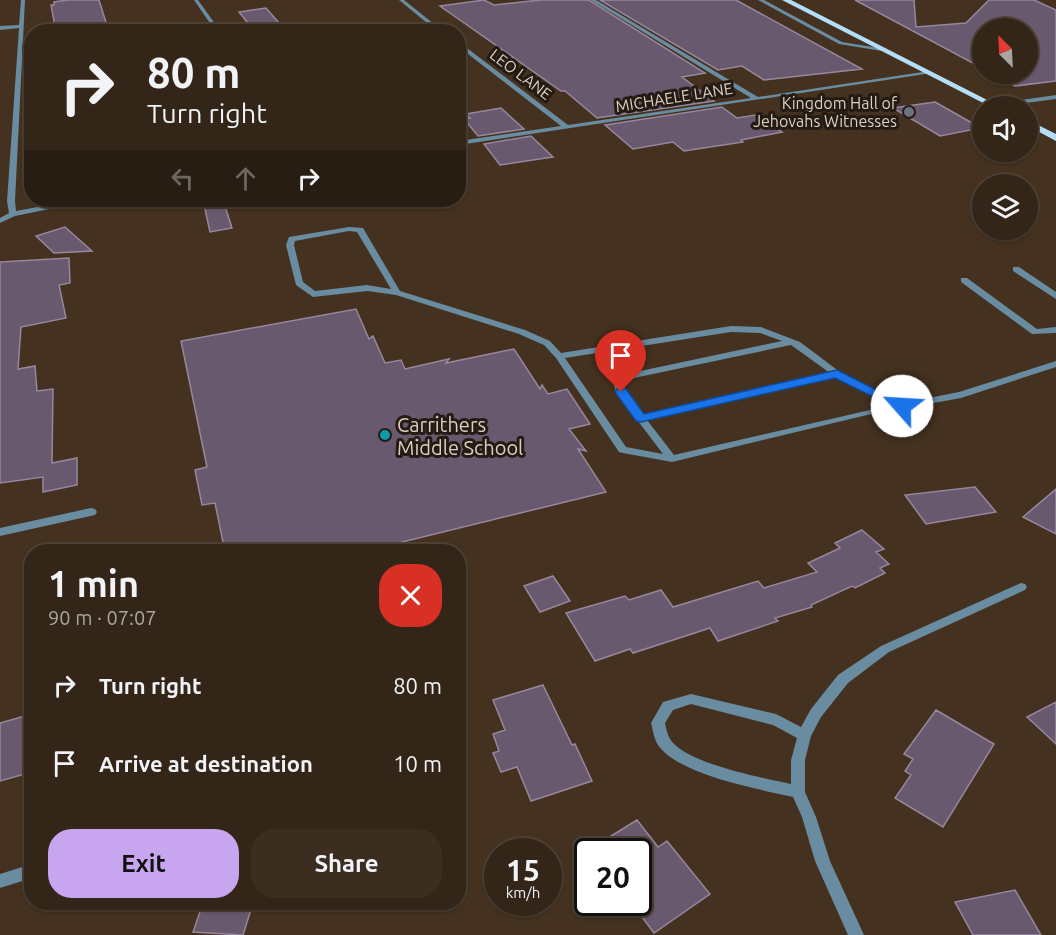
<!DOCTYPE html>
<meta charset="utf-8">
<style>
body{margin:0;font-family:Ubuntu,sans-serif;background:#3b2d20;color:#f1f3f6;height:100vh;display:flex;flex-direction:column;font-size:22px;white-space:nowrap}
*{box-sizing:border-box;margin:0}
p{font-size:20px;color:#a9a5a1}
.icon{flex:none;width:33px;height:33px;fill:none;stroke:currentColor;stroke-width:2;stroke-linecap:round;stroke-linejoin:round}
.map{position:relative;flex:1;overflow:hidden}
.details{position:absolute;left:24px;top:544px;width:442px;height:366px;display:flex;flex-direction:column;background:#332517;border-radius:24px;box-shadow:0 2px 4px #0004,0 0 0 2px #4e4236}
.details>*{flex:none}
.guide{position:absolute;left:24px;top:24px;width:442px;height:183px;border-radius:24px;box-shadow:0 2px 4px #0004,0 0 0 2px #4e4236;background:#332517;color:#f1f3f6;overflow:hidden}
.needle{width:39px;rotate:336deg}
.fabs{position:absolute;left:972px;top:18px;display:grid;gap:12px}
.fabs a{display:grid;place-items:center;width:66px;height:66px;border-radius:50%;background:#332517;box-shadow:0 2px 4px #0004,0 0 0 2px #4e4236;font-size:30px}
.speed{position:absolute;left:484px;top:838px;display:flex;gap:12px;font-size:30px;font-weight:700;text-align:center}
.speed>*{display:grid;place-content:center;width:78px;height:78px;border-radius:50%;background:#332517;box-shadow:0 2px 4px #0004,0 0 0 2px #4e4236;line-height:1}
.speed small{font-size:15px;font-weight:400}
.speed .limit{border:3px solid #111;border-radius:9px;background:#fff;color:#111}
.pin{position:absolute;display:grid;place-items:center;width:51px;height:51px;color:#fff;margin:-62px -26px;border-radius:50% 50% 50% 0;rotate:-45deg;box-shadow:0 0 6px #0007}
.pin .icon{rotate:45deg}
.me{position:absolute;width:66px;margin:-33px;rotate:296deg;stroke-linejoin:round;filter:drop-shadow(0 0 4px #0008)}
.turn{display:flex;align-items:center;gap:21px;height:126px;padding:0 24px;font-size:27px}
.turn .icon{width:78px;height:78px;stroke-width:2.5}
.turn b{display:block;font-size:42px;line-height:51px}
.lanes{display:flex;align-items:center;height:57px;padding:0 24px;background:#0003;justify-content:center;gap:30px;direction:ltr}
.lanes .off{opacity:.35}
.round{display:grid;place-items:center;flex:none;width:63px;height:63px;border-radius:24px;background:#3b2d20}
.headline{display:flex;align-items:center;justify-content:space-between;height:102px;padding:0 24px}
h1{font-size:36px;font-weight:700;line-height:45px}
.cta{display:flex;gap:12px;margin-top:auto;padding:12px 24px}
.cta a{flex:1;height:69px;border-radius:24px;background:#c7a6ef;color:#111;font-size:24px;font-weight:700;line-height:69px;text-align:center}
.cta a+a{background:#3b2d20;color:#f1f3f6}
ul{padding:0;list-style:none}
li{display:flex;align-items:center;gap:18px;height:78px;padding:0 24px}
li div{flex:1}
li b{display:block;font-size:22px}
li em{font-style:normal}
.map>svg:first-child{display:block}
.building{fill:#69596f;stroke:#97879e;stroke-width:1.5}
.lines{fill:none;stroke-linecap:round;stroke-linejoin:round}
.minor{fill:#698ca0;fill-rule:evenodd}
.major{fill:#b4def7;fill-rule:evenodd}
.route{fill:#1a73e8;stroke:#114b97;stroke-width:1.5}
.worship-dot{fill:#6b7280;stroke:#241b13;stroke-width:2}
.culture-dot{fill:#0f9aa8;stroke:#241b13;stroke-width:2}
.labels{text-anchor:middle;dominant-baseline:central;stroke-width:6;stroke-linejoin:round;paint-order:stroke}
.far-street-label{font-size:16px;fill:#dbcfc4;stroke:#241b13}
.far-poi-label{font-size:16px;fill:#dbcfc4;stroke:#241b13;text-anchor:end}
.poi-label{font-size:20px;fill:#dbcfc4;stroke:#241b13;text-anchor:start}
</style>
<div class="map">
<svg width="1056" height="935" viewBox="0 0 1056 935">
<rect width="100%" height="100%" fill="#44311f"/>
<path class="building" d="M67 0H99L109 32H56L51 5H54V2Z
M484 0 494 5 540 0H589L705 73 682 77 714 101 597 118 565 91H561L440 6Z
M600 0H736L862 69 764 80 742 66 718 70Z
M855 0H914L916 27 966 23 989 0H1034L1056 10V81L1015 86 992 74H1028V28H982V68Z
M266 8 287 32H255L239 12Z
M935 102 981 128 940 136 893 108Z
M722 107 737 118 756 115 782 132 741 140 743 142 684 151 673 142 633 149 605 125Z
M501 108 524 129 478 136 464 119 470 118 466 114Z
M531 136 553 157 500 165 484 144Z
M203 200H223L232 228 210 232Z
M65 227 92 251 54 253 36 236Z
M69 258 70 283 59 285 66 318 21 327 18 369 35 366 37 391 53 389 52 463 77 458V485L43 492V477L0 483V262Z
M356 309 369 339 373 336 385 363 401 360 405 369 449 359 446 363 514 349 540 389 542 385 548 394 567 389 590 424 569 429 586 451 578 449 606 492 378 548 380 552H225L215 503 202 505 195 470 207 467 181 341Z
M975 487 996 512 926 524 905 495Z
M1056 489V534L1023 517Z
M862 530 884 549 876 552 889 564 880 568 885 573 855 588 852 586 811 605 812 607 775 618 778 621 718 641 710 628 633 653 630 649 595 661 566 613 625 596 629 600 661 590 673 607 758 581 764 588 817 572 808 563 840 548 835 543Z
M553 576 570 601 540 612 524 586Z
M543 685 572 745 575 744 592 781 531 801 517 767 501 772 493 753 499 751 493 734 505 730 493 700Z
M1056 702V744L1027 717Z
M936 710 994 744 943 827 895 798 911 775 905 771 913 759 904 754Z
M32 714V772L0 781V723Z
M637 820 658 847 667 841 710 894 654 933 639 913V852H585Z
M1015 890 1041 935H973L955 902Z
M203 903H253L243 935 193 932Z"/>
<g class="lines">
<path class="minor" d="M21 0H25L15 201 16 211 75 200H88L84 202 15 216 0 223V218L9 213 7 201 19 28 0 30V26L19 25Z
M194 0H198L221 32H216Z
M399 0H404L444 32H438Z
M591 0H596L758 97 929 71 932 73 459 145V141L561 126 459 47V42L568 125 751 98Z
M758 0H764L842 42 885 49 882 51 839 44Z
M1056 95V99L1002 106H990L993 104Z
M349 227 363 228 400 291 525 330 550 341 561 353 731 326 761 327 800 342 840 372 903 403 959 392 1056 361V367L961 398 867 415 672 462 623 453 619 452 556 358 544 345 519 334 396 295 367 291 313 297 296 285 286 245 289 237ZM349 231 357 232 391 289 367 285 315 291 303 282 294 245 295 241ZM731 332 760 333 782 341 626 374 613 382 616 392 663 454 626 447 565 358ZM791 345 830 373 643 414 626 392 623 383 629 379ZM836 377 892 405 674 455 647 420Z
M1013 267H1019L1056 292V299L1013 271Z
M961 278H967L1037 329 1056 327V333L1032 334 961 282Z
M91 508 95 509 97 512 95 515 0 536V528Z
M1021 583 1025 584 1027 587 1025 590 889 652 848 683 821 717 811 736 805 760V792L816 817 830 861 864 935H848L815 861 802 817 793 797C758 789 679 775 658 745 654 739 653 730 651 723L663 702 691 694 776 714 801 727 811 709 838 675 881 646ZM691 704 773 725 797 738 791 760V784C764 778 681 763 669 737 667 733 666 728 665 723L673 710Z
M32 864V878L0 888V874Z"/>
<path class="major" d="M782 0H791L999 106H989Z
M1028 120 1056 134V141L1028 126Z"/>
</g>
<path class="route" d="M837 370 908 406 907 409H898L835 378 641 422 636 421 615 392 617 389H626L644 414Z"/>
<circle class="worship-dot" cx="909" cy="112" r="6"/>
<circle class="culture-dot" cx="385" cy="435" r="6"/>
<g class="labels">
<g class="far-street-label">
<text transform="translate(521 74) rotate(37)">LEO LANE</text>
<text transform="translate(674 97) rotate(-9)">MICHAELE LANE</text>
</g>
<g class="far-poi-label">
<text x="897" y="103">Kingdom Hall of<tspan x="897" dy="18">Jehovahs Witnesses</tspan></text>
</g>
<g class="poi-label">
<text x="397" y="424">Carrithers<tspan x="397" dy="23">Middle School</tspan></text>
</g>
</g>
</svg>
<div class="fabs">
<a><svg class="needle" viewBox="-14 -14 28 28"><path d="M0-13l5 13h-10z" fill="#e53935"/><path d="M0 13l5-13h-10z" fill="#a9a5a1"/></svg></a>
<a><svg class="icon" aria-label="sound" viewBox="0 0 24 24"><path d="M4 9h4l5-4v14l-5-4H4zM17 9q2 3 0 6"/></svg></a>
<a><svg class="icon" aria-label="layers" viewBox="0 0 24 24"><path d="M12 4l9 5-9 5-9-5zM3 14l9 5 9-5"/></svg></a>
</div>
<div class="speed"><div>15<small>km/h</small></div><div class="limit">20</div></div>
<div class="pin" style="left:621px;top:392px;background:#d93025"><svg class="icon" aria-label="arrive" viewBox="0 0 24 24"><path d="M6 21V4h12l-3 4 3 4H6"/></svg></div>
<svg class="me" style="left:902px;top:406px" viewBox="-20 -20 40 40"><circle r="19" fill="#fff"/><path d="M0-13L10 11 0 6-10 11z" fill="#1a73e8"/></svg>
<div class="guide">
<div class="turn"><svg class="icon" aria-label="right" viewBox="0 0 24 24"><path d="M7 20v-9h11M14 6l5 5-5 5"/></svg><div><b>80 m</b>Turn right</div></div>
<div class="lanes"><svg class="icon off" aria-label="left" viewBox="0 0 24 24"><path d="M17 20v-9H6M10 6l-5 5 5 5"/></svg><svg class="icon off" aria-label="ahead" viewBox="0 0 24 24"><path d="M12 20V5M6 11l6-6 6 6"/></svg><svg class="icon" aria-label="right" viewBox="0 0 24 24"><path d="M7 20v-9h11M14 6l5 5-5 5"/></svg></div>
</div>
<section class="details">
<div class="headline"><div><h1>1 min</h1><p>90 m · 07:07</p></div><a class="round" style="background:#d93025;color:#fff"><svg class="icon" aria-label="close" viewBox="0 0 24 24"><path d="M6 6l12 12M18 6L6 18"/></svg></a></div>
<ul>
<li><svg class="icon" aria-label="right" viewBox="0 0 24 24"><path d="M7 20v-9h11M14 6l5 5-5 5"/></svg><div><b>Turn right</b></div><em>80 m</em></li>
<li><svg class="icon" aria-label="arrive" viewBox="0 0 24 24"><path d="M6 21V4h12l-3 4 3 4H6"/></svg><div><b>Arrive at destination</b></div><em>10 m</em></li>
</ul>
<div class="cta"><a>Exit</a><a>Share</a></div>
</section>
</div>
